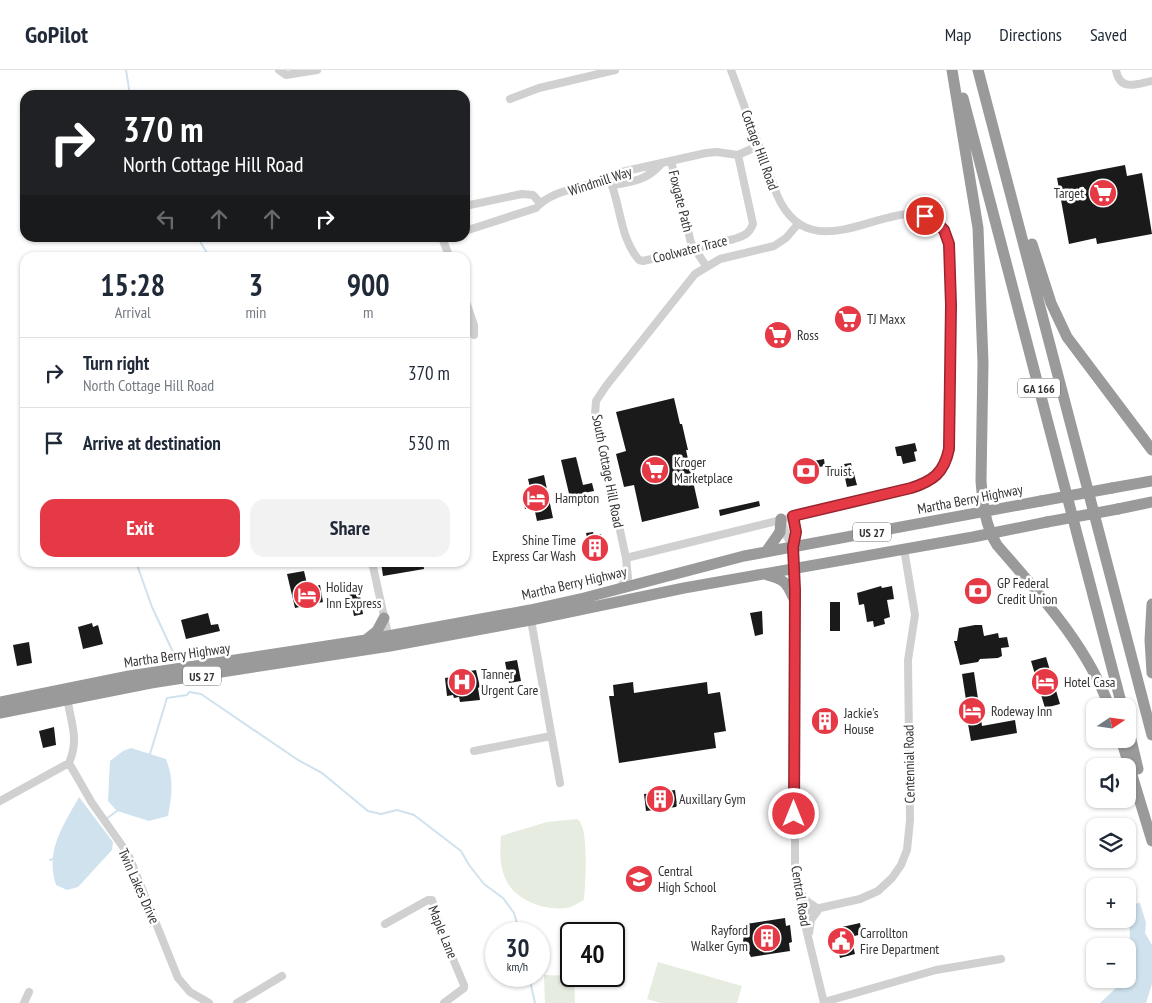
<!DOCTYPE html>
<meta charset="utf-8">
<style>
body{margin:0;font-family:"PT Sans Narrow",sans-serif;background:#f2f2f3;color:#1f2937;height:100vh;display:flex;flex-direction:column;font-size:19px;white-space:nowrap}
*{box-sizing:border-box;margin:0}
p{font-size:16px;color:#747a83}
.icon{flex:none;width:28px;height:28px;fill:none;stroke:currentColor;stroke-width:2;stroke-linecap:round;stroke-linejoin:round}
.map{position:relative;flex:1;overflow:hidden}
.sheet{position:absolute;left:20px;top:182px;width:450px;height:315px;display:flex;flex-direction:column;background:#fff;border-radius:15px;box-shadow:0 1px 4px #0004}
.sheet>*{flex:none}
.hud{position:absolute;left:20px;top:20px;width:450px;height:152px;border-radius:15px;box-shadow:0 1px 4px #0004;background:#202124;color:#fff;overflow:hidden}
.needle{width:32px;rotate:77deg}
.buttons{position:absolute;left:1086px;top:628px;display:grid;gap:10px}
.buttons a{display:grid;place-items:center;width:50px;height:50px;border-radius:10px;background:#fff;box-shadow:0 1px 4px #0004;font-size:25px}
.speed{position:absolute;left:485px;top:852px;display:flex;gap:10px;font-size:25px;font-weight:700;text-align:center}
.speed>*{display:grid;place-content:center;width:65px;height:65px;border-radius:50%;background:#fff;box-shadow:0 1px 4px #0004;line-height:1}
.speed small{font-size:12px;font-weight:400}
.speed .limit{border:2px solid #111;border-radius:8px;background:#fff;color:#111}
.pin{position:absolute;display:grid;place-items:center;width:42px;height:42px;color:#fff;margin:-21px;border:2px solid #fff;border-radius:50%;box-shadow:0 1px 5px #0007}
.me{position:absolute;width:55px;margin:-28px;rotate:0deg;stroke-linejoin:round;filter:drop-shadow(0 0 4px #0008)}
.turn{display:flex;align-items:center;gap:18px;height:105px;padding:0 20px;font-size:22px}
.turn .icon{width:65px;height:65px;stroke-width:2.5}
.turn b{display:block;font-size:35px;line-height:42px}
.lanes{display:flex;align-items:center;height:48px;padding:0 20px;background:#0003;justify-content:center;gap:25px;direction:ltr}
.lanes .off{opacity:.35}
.eta{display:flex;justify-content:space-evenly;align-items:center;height:85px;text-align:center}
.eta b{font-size:30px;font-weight:800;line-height:35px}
.action{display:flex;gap:10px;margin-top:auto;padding:10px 20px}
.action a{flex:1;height:58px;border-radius:15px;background:#e63946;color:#fff;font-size:20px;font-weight:800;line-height:58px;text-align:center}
.action a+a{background:#f2f2f3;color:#1f2937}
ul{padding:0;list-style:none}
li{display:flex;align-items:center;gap:15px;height:70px;padding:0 20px;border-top:1px solid #e0e1e3}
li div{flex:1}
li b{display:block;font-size:19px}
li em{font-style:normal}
header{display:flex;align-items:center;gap:30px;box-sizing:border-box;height:70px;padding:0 25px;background:#fff;border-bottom:1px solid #e0e1e3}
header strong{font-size:24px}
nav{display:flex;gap:28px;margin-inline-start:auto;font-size:18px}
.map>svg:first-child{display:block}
.green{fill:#e6ecdf}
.water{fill:#cfe2ee}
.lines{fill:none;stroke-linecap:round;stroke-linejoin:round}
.stream{stroke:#cfe2ee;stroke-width:2}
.building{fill:#1a1a1a}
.minor{stroke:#d0d0d0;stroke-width:8}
.highway{stroke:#9a9a9a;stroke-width:11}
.highway-bridge{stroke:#9a9a9a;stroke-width:11}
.route-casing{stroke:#96252e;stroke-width:12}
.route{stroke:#e63946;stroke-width:9}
.labels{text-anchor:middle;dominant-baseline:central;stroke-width:5;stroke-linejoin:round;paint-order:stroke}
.shield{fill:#fff;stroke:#707070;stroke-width:1}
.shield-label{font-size:12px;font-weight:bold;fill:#333}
.street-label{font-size:14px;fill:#333;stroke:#fff}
.poi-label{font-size:14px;fill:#333;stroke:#fff;text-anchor:start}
</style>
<header>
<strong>GoPilot</strong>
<nav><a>Map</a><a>Directions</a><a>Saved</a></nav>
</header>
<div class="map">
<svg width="1152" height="933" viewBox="0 0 1152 933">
<rect width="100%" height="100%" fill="#fff"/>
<path class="green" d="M577 749C590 757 585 814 584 830 579 832 573 837 567 838 544 841 514 830 505 808 499 794 500 780 501 766L547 752Z
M658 892 742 916 737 933H660L647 929Z
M544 905 574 906 575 933H545Z"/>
<path class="water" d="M131 678 166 689C174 710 172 724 168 746L149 751 117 741 108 731 110 691 123 681Z
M79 727 113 772 112 780 78 817 67 820 56 815C45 781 63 756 79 727Z
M1140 833 1146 853 1145 863 1152 875V914L1146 933H1100L1115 919 1121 909H1128L1130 870 1129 841 1131 834Z"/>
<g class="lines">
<path class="stream" d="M126 0 130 25
M198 168 210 188
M136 492 152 537 173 582
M150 684 167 628 187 625 189 622 201 624 298 690 322 703 368 741 381 744 397 740 414 745 461 781 469 795 484 814 503 828 514 843 520 864
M106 749 117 741
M50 790 53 789
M529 906 535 933"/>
</g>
<path class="building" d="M1125 95 1127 106 1142 103 1152 164 1097 174 1096 168 1069 174 1057 108Z
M674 328 680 354H682L688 380H686L699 438 642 452 634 415 624 417 616 384 626 381 616 342Z
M915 373 917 381 914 382 916 391 903 394 901 386H897L895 377Z
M576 387 583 415 592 413 594 421 584 423V431L577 432V430L571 432 561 390Z
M824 389 825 396 814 398 816 411 801 413 798 394Z
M851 393 857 415 847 417 845 408H843L842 398H845L844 394Z
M544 405 553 448 537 451 534 437 525 439 523 428 532 426 528 409Z
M759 431 760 436 720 446 719 440Z
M593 462 594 466 601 464 602 471 600 472 602 485 591 487 586 463Z
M381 492H423L424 499 383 506Z
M304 501 308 518 320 515 323 532 295 538 287 504Z
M977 508 987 513 983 520 988 523 986 528 980 525 977 532 968 527Z
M881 516 882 518 892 516 894 529 887 530 890 547 884 549 885 554 874 557 873 551 867 552 864 534 859 535 857 523Z
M359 520 363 544 354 546 349 522Z
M830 532H840V561H830Z
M762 541 763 564 755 566 750 543Z
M208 543 211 555 218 554 220 561 186 569 181 550Z
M92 553 93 557 98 555 103 574 83 579 78 557Z
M975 555H982L984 566 998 563 999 568 1007 567 1009 577 1001 578 1002 586 998 588 980 589 978 592 960 595 954 571H957L959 558Z
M29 572 32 593 17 596 13 575Z
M1046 587 1060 634 1045 638 1031 591Z
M517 590 521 611 509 613 505 592Z
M476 600 480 617 478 618 480 630 460 632 459 627 454 628 453 625 447 626 445 608 459 606 458 603Z
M974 602 982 656 1015 650 1017 663 971 671 964 631 966 630 962 604Z
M633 612 634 623 707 612 708 624 720 622 726 661 714 663 716 678 619 693 609 626H614L613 615Z
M821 638H828L829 658H821Z
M54 657 56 675 43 678 39 661Z
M675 720 677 735 676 737 646 741 644 724Z
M785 848 786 856 790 855 792 872 789 873 790 881 751 887 743 871 746 854Z
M860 853 862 864 851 867 855 884 840 888 833 859Z"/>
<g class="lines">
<path class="minor" d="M279 0 286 5 317 0
M731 0 777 125C813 208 896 118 935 152 942 158 947 164 949 174 952 191 950 210 951 227 951 278 949 328 949 379 944 403 933 411 911 418L626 488 595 345 596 331 606 316 695 204 720 189 774 176 786 168 798 154
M1116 0C1120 22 1136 14 1152 11
M510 29 539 18 615 0
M671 91 691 173 706 196
M609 108C621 134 619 167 639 190L643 191 734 169C744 166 749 164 753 154L738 85
M613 115C633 112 647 110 661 94
M465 136 522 124 533 125 540 133
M465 161 536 138C555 116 595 118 617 103L706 83 717 82 738 85 758 76
M442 168 450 188
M465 229 474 255V265
M793 446 796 462 793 477 795 508V794L802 842 824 933
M783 454 786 465 793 477
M372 492 389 569
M620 517 628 508 626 488
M531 550 560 713
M474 681 551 666
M69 693 92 733 128 784 178 908 190 922 209 933
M0 731 69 693C80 667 70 652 67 626
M800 822 808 832 819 839 811 850 809 863
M802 842 860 829 878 821 892 808 901 795 907 780 910 750 908 590 915 545 904 479
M385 854 428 830H432L445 870 464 915V918L444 933
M824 932 936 900 1001 889
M24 933 29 922
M237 933 282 906"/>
<path class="highway" d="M952 0 978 158 983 293 981 411C983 435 985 455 997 475 1040 525 1086 574 1109 636
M978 0 1152 665
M963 28 1122 636
M1032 174 1051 233 1067 267 1152 380
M1112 418 1152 411
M1118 439 1152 432
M766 482 780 462 781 449
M767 505C787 510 787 514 795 531
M1152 534 1150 570 1152 603
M367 569 377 561 384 548
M0 632 129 606 366 570 530 540 584 528 744 486 1041 431
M0 643 151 613 390 576 531 550 684 518 973 467 1047 452
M1128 657 1138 699
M1121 669 1152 771"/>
<path class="highway-bridge" d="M1041 431 1112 418
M1047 452 1118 439"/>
</g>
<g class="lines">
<defs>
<path id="route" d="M794 744 795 520 793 477 796 462 793 446 911 418C933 411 944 403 949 379L951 235 949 174 944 160 934 150 925 146"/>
</defs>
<use href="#route" class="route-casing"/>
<use href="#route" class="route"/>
</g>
<defs>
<symbol id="supermarket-disc" viewBox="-11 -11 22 22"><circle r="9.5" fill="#e63946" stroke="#fff"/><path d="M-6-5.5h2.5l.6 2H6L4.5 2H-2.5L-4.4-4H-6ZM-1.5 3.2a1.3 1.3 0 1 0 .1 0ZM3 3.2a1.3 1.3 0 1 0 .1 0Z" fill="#fff"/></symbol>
<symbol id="bank-disc" viewBox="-11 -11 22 22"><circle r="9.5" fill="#e63946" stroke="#fff"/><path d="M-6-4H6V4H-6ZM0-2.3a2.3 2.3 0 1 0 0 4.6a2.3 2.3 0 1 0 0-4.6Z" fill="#fff"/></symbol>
<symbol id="hotel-disc" viewBox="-11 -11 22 22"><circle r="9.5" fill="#e63946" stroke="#fff"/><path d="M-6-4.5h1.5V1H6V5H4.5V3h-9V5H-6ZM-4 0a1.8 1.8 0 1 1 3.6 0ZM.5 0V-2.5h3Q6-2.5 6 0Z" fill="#fff"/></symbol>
<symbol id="building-disc" viewBox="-11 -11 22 22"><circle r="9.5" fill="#e63946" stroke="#fff"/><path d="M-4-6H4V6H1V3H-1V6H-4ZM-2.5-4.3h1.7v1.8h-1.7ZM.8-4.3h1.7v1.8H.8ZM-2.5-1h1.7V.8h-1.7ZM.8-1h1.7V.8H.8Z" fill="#fff"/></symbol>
<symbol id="hospital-disc" viewBox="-11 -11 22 22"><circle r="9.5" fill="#e63946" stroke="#fff"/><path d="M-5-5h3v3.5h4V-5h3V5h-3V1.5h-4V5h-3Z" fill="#fff"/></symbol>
<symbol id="school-disc" viewBox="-11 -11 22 22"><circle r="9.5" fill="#e63946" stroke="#fff"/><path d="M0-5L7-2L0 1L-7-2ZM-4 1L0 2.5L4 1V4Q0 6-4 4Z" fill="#fff"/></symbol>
<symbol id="civic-disc" viewBox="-11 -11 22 22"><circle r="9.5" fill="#e63946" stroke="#fff"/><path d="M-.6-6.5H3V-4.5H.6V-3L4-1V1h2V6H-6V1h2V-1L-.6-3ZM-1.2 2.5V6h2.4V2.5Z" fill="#fff"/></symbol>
</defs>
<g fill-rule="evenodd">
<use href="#supermarket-disc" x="1087" y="107" width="32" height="32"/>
<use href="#supermarket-disc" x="832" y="233" width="32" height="32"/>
<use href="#supermarket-disc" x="762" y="249" width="32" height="32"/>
<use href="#supermarket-disc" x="639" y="384" width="32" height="32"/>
<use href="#bank-disc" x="790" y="385" width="32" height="32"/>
<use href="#hotel-disc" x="520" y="412" width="32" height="32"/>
<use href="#building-disc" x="579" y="462" width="32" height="32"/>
<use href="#bank-disc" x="962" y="505" width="32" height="32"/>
<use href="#hotel-disc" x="291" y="509" width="32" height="32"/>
<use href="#hospital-disc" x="446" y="596" width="32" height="32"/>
<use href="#hotel-disc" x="1029" y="596" width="32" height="32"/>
<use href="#hotel-disc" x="956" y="625" width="32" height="32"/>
<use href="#building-disc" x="809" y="635" width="32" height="32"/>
<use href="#building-disc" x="644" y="713" width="32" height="32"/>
<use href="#school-disc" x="623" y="793" width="32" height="32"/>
<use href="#building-disc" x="751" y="852" width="32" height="32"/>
<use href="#civic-disc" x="825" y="855" width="32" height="32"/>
</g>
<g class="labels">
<g class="shield">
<rect x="1018" y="308.5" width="42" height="19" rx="4"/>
<rect x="853" y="452.5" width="38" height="19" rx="4"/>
<rect x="183" y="596.5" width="38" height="19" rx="4"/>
</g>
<g class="shield-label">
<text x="1039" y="318">GA 166</text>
<text x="872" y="462">US 27</text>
<text x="202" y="606">US 27</text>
</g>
<g class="street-label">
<text transform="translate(760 80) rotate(70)">Cottage Hill Road</text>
<text transform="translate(600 111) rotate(-18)">Windmill Way</text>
<text transform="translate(681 131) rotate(76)">Foxgate Path</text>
<text transform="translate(690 179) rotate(-14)">Coolwater Trace</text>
<text transform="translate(608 401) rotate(79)">South Cottage Hill Road</text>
<text transform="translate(970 429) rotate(-11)">Martha Berry Highway</text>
<text transform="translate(574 513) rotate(-13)">Martha Berry Highway</text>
<text transform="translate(177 585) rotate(-8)">Martha Berry Highway</text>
<text transform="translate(909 694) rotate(-91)">Centennial Road</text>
<text transform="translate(139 816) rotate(66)">Twin Lakes Drive</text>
<text transform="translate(801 826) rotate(81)">Central Road</text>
<text transform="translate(443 862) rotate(68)">Maple Lane</text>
</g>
<g class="poi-label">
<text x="1084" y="123" text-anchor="end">Target</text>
<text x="867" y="249">TJ Maxx</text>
<text x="797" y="265">Ross</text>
<text x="674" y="392">Kroger<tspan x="674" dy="16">Marketplace</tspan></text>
<text x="825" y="401">Truist</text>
<text x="555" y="428">Hampton</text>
<text x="576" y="470" text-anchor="end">Shine Time<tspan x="576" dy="16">Express Car Wash</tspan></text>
<text x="997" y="513">GP Federal<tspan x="997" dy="16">Credit Union</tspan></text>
<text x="326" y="517">Holiday<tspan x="326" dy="16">Inn Express</tspan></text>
<text x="481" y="604">Tanner<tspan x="481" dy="16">Urgent Care</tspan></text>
<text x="1064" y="612">Hotel Casa</text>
<text x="991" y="641">Rodeway Inn</text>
<text x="844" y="643">Jackie's<tspan x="844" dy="16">House</tspan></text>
<text x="679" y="729">Auxillary Gym</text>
<text x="658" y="801">Central<tspan x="658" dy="16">High School</tspan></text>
<text x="748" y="860" text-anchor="end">Rayford<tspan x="748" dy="16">Walker Gym</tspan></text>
<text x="860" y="863">Carrollton<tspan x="860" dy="16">Fire Department</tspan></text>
</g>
</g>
</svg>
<div class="buttons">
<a><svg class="needle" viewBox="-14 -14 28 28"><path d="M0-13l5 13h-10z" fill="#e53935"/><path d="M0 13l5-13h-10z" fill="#747a83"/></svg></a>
<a><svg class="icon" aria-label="sound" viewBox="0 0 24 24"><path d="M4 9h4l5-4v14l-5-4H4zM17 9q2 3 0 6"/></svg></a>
<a><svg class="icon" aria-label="layers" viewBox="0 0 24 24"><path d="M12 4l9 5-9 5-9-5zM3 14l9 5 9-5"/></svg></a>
<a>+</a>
<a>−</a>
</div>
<div class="speed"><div>30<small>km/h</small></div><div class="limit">40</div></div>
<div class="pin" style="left:925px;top:146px;background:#d93025"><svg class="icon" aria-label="arrive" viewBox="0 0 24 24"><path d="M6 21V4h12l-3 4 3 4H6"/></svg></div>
<svg class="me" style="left:794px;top:744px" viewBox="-20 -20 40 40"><circle r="17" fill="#e63946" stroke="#fff" stroke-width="3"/><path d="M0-11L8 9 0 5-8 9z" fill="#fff"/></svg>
<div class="hud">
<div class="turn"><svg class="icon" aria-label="right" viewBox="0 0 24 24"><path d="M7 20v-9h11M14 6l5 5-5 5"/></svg><div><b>370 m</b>North Cottage Hill Road</div></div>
<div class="lanes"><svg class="icon off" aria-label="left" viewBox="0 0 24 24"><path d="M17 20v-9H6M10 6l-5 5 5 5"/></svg><svg class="icon off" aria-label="ahead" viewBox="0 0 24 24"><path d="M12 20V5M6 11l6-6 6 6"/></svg><svg class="icon off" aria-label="ahead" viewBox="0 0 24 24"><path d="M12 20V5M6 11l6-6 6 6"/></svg><svg class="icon" aria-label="right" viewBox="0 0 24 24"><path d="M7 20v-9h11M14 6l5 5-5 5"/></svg></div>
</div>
<section class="sheet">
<div class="eta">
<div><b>15:28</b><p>Arrival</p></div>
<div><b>3</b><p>min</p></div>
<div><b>900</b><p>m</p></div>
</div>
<ul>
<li><svg class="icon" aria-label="right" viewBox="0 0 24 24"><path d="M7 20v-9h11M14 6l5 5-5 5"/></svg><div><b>Turn right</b><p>North Cottage Hill Road</p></div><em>370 m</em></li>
<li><svg class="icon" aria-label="arrive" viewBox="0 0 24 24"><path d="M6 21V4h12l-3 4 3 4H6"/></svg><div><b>Arrive at destination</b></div><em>530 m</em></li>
</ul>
<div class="action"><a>Exit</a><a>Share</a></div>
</section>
</div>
